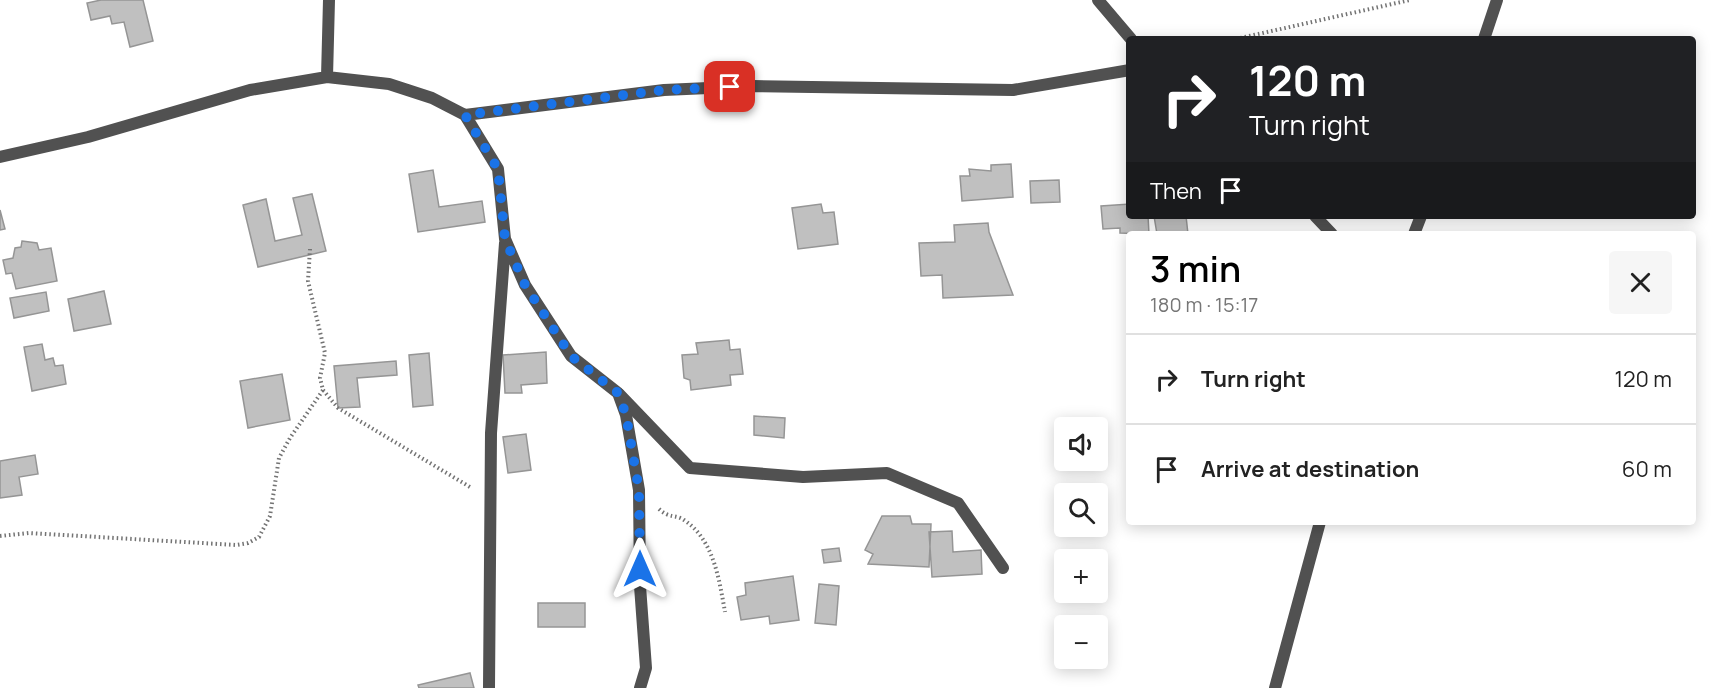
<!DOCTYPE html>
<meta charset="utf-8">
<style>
body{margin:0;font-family:Manrope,sans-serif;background:#f6f6f6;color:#222;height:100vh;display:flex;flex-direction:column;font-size:22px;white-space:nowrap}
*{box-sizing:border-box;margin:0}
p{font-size:20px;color:#767676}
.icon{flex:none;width:33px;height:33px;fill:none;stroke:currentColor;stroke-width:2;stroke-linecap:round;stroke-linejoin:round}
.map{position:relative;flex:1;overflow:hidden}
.side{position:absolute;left:1126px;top:231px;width:570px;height:294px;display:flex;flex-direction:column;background:#fff;border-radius:6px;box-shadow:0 3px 15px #0003}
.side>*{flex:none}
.top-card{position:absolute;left:1126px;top:36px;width:570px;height:183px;border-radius:6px;box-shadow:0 3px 15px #0003;background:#202124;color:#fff;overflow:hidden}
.tools{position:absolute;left:1054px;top:417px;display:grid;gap:12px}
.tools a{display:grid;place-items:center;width:54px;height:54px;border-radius:6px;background:#fff;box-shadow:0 3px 15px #0003;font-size:30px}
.pin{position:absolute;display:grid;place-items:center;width:51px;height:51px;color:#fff;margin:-26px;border-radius:12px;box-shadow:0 3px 9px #0006}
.me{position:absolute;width:66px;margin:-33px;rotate:0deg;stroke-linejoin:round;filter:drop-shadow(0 0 4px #0008)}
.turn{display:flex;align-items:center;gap:21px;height:126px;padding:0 24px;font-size:27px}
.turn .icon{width:78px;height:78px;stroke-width:2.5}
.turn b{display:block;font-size:42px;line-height:51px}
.then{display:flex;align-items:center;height:57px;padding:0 24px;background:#0003;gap:12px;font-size:22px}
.round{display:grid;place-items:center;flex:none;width:63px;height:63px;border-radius:6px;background:#f6f6f6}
.headline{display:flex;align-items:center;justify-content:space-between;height:102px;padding:0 24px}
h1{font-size:36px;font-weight:600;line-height:45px;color:#000}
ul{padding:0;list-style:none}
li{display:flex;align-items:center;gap:18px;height:90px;padding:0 24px;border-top:2px solid #e0e0e0}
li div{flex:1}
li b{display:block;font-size:22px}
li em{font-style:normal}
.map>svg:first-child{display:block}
.building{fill:#c0c0c0;stroke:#959595;stroke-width:1.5}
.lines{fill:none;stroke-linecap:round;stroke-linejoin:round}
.path{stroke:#737373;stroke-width:4;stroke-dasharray:1.5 3;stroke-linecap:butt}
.service{stroke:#515151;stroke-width:12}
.minor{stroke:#515151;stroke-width:12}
.route{stroke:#1a73e8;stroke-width:10;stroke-dasharray:0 18}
</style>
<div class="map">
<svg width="1733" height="688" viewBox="0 0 1733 688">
<rect width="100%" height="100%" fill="#fff"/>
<path class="building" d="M101 0H143L153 41 130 47 124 22 112 24 110 16 91 20 87 3Z
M1011 164 1013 197 962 201 960 176H970L969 169 991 171V165Z
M433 170 439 207 482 201 485 222 418 232 409 174Z
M1059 180 1060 202 1031 203 1030 181Z
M312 194 326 251 258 267 243 205 266 199 275 241 302 235 293 198Z
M821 204 823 213 834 212 838 244 798 249 792 208Z
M1130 204V216H1148L1149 234 1120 233V228L1103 229 1101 206Z
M0 210 5 229 0 230Z
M1154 216H1186L1188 234H1157Z
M988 223 989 232 1013 295 943 298 942 275 921 276 919 243 955 242 954 225Z
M22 241 37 243 39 250 51 248 57 281 16 289 12 273 6 274 3 260 13 258 15 248 21 247Z
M104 291 111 324 74 331 68 299Z
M46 292 49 311 14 318 10 298Z
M729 340 730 350 740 349 743 374 730 375 731 385 691 390 690 380 684 378 682 355 698 354 696 343Z
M42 344 45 360 53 358 55 366 63 365 66 384 32 391 24 347Z
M546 352 547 383 521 385 522 393H505L503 355Z
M429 353 433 405 413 407 409 355Z
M396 361 397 375 357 378 360 407 338 408 334 366Z
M282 374 290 420 248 428 240 381Z
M754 416 785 418 784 438 754 435Z
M526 434 531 470 508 473 503 437Z
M35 455 38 474 19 477 22 495 0 498V461Z
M882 516H910L912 524H931L929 567 868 564 873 554 865 550Z
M952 531 953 552 981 550 982 574 932 577 929 532Z
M839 548 841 561 824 563 822 550Z
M793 576 799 620 770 624 769 616 741 620 737 597 746 595 745 583Z
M819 584 839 586 836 625 815 623Z
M538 603H585V627H538Z
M470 673 474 688H419L418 685Z"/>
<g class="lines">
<path class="path" d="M1236 39 1410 0
M310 249 308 281 325 353 320 378 323 390 338 408 470 487
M659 509C670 519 675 514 684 520 714 540 719 579 725 612
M0 536 29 533 236 545 248 543 259 537 270 516 279 458 290 438 323 390"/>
<path class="service" d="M619 394 690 468 803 477 887 473 958 503 1003 568"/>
<path class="minor" d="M1098 0 1131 39
M1484 39 1497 0
M327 77 329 0
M465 115 664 90 753 86 1013 90 1130 70
M0 157 88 137 250 90 327 77 389 84 432 98 465 115 498 169 505 239 525 285 571 356 618 393 626 415 639 490 640 586 646 668 640 688
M1315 216 1332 234
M1414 234 1421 216
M489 688 491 433 505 243
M1275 688 1320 522"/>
</g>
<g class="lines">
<path class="route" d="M640 569 639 490 626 415 618 393 571 356 525 285 505 239 498 169 465 115 664 90 730 87"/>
</g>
</svg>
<div class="tools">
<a><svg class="icon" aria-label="sound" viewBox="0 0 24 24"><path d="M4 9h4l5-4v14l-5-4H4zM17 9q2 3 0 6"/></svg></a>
<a><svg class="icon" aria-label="search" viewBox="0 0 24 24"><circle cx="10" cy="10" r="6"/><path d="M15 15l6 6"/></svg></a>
<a>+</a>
<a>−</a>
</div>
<div class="pin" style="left:730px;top:87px;background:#d93025"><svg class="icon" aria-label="arrive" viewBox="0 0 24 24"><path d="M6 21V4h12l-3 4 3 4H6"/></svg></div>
<svg class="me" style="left:640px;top:569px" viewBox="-20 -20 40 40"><path d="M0-17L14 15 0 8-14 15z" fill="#1a73e8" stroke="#fff" stroke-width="4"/></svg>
<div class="top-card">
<div class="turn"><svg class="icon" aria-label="right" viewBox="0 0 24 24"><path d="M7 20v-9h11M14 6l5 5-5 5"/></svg><div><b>120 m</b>Turn right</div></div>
<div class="then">Then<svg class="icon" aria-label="arrive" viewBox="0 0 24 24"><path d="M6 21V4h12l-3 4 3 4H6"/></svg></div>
</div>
<section class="side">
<div class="headline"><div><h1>3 min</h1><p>180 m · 15:17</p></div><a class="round"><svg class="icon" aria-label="close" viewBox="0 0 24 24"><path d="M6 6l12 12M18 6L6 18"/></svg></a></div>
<ul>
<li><svg class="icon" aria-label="right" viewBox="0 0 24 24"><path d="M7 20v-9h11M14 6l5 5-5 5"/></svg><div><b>Turn right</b></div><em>120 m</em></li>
<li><svg class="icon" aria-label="arrive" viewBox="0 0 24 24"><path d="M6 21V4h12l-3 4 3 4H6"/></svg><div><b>Arrive at destination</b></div><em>60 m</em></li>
</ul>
</section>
</div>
